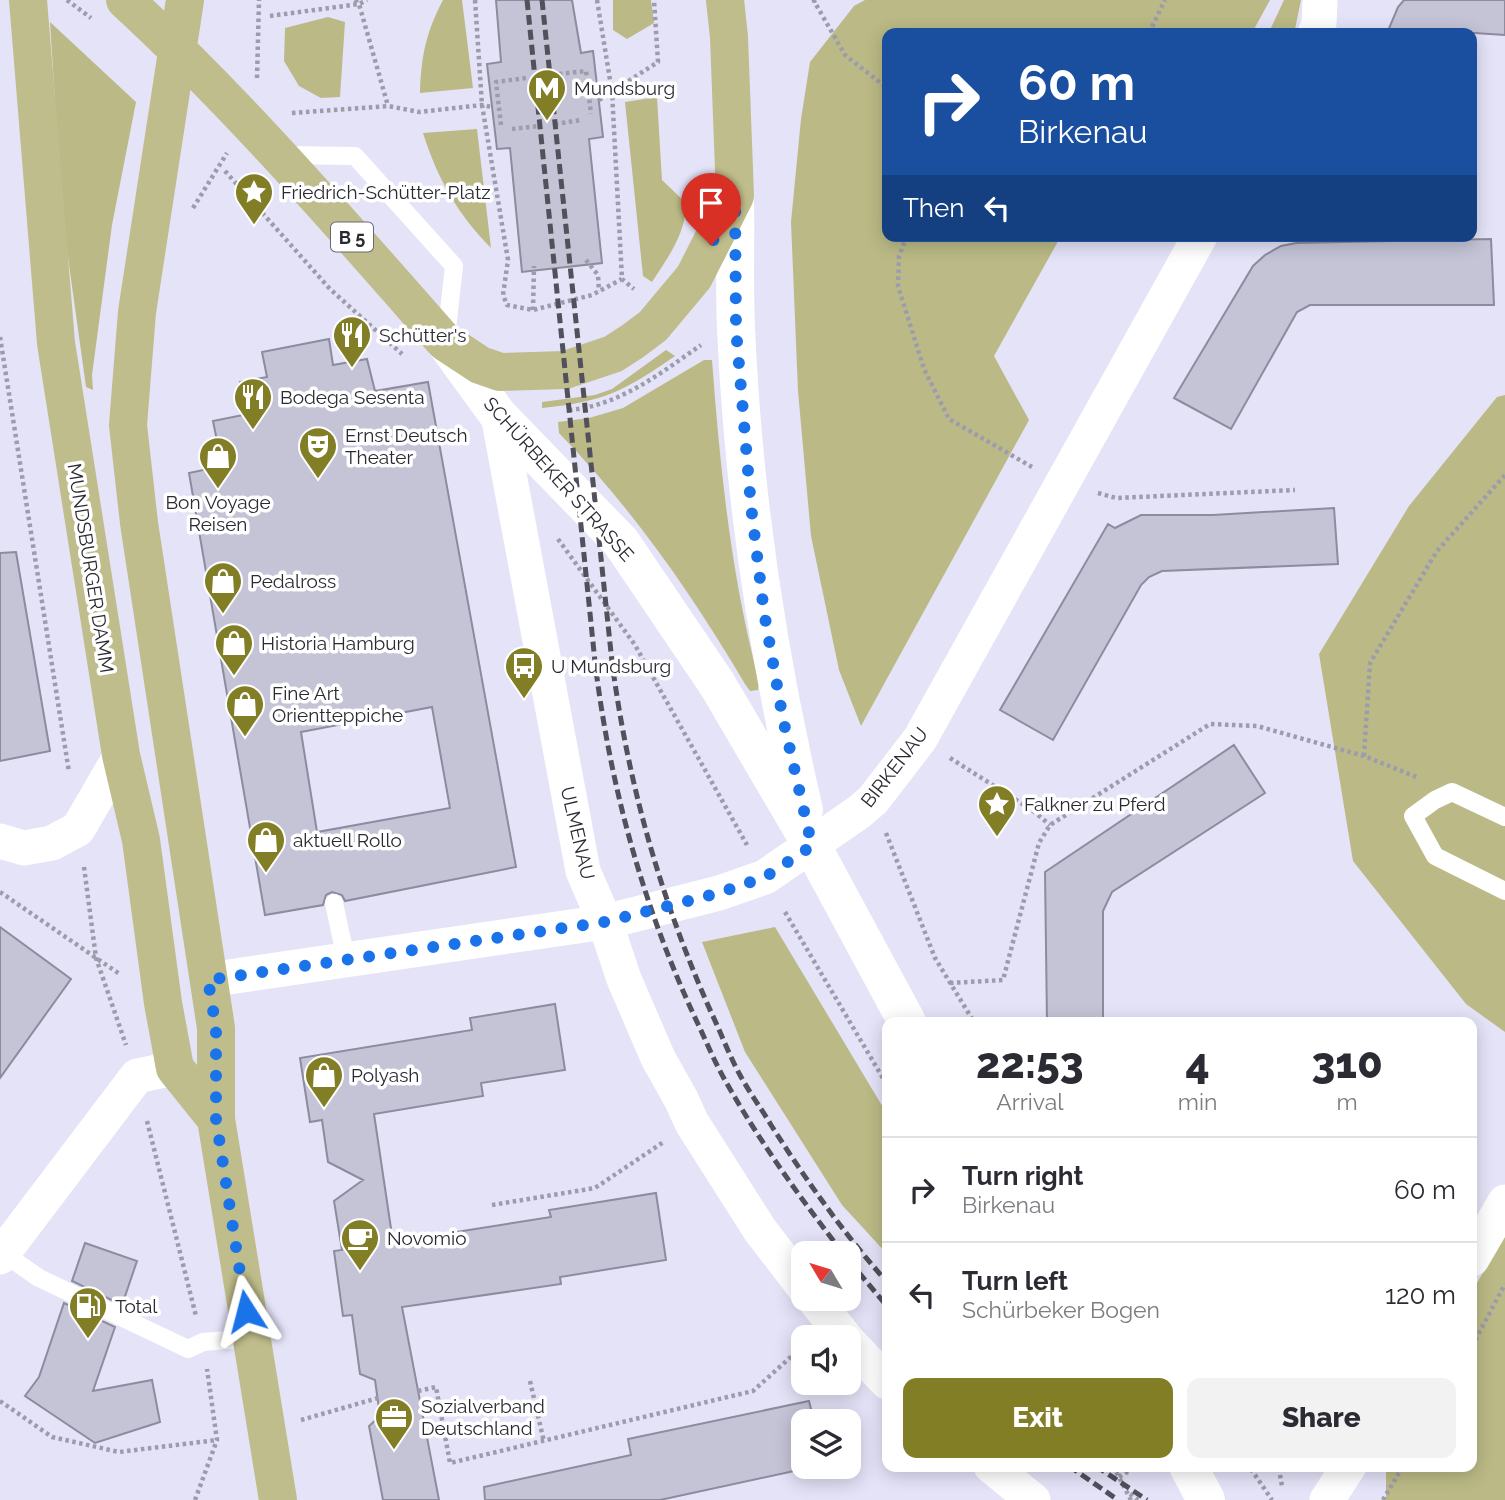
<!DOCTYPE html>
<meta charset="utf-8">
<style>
body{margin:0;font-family:Raleway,sans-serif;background:#f2f2f3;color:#2b2b33;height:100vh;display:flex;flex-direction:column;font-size:26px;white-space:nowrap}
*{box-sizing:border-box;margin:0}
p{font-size:23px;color:#7c7c81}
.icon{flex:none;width:38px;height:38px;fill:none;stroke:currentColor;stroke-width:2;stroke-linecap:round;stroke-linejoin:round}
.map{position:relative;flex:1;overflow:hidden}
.side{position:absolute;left:882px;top:1017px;width:595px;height:455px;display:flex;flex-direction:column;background:#fff;border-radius:14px;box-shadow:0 4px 18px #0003}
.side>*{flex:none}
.guide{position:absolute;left:882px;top:28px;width:595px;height:214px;border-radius:14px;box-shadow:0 4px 18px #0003;background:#1a4fa0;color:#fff;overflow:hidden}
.needle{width:46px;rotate:308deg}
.fabs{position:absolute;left:791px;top:1241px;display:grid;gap:14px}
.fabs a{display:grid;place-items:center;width:70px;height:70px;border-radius:14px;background:#fff;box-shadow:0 4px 18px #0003;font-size:35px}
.pin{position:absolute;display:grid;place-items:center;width:60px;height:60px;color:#fff;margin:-72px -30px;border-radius:50% 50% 50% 0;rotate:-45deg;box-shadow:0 0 7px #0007}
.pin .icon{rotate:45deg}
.me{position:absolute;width:77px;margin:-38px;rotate:351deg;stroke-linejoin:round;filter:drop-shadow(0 0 5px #0008)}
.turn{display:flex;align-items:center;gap:24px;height:147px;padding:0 21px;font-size:32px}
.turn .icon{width:91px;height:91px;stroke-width:2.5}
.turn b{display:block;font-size:49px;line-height:60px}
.then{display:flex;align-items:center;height:66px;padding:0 21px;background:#0003;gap:14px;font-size:26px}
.eta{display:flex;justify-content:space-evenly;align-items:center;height:119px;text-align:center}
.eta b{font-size:42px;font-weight:800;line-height:49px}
.button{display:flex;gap:14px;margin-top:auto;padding:14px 21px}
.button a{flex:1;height:80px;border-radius:14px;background:#827e26;color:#fff;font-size:28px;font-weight:800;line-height:80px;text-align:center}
.button a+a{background:#f2f2f3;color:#2b2b33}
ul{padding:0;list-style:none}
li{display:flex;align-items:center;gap:21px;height:105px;padding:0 21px;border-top:2px solid #e1e1e2}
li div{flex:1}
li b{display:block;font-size:26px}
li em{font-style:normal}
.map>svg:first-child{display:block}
.green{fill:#bbba86}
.building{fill:#c5c4d7;stroke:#8d8b9e;stroke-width:2;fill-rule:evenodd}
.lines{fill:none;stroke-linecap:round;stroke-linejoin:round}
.path{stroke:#9d9cac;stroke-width:4.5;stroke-dasharray:3.5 3.5;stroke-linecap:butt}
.service{stroke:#fff;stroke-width:18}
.minor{stroke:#fff;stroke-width:35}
.secondary{stroke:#fff;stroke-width:38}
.primary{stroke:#bfbd8b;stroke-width:38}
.rail{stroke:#51505b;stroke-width:5;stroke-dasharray:10 5;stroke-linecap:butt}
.route{stroke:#1a73e8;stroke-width:12;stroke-dasharray:0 21.6}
.labels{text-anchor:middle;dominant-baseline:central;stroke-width:7;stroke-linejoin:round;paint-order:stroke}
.shield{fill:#fff;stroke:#6a6a70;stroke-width:2}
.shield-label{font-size:18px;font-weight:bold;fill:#2a2a32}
.poi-label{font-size:19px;fill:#2a2a32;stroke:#fff;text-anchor:start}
.street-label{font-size:19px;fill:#2a2a32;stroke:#fff}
</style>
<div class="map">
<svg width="1505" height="1500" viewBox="0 0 1505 1500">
<rect width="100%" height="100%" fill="#e4e3f8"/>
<path class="green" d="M443 0H462L473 88 420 93C421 57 426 32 443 0Z
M613 0H651L654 23 627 39 613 30Z
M865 0H1270L1253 31 887 33V236H1061L994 356 1029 420 861 726 839 670 811 536 798 391 791 222 801 119 810 62 854 6Z
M1284 0H1301L1295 29 1281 33 1270 30Z
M328 17 345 22 340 97 321 98 299 86 284 61 285 28Z
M50 22 136 102 112 225 92 375 93 390 86 387 62 214Z
M657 97 662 180 686 203C686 234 668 257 652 282L643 276 625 102Z
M477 129 491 248C457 213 438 180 423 133Z
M666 350 675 356C625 391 603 402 542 408V402L595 395 612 389Z
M704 360H712C720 468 731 576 759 681L758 690 750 691 745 684C692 594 632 508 559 433L558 422 589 418 623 408Z
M1505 395V1032L1466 1004 1353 861 1319 654 1409 506 1497 397Z
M775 927 887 1114V1254L842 1205 745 1052 702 942Z
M1505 1233V1500H1386V1467L1472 1466V1292Z"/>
<path class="building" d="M496 0H572L581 53 593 51 603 137 589 139 602 263 522 272 510 148 497 149 487 64 501 62Z
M1404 0H1505V35L1459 32 1387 33 1398 7Z
M1491 239 1494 305H1310L1297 312 1231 429 1174 398 1253 266 1265 255 1281 246 1296 243Z
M329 339 333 365 367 359 375 391 428 382 516 867 345 901 342 895 332 892 326 895 323 905 265 915 189 473 222 466 213 421 248 414 240 382 267 377 262 352ZM432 707 450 808 317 832 301 732Z
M1334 508 1338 564 1162 571 1149 577 1141 585 1053 740 1000 710 1108 524 1115 528 1141 515H1213Z
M16 552 50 751 0 761V553Z
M1234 745 1265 793 1112 892 1103 911V1022H1047L1045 872Z
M0 927 71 979 0 1078Z
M555 1004 565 1070 481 1083 483 1096 374 1114 393 1242 551 1217 549 1210 656 1193 666 1260 560 1277 561 1284 402 1307 439 1500H383L369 1426 380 1416 375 1380 360 1374 352 1315 343 1316 334 1251 342 1250 334 1201 363 1180 328 1162 322 1120 310 1122 300 1058 472 1030 470 1018Z
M85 1243 137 1261 122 1305 72 1281Z
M64 1303 115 1327 93 1391 152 1380 160 1422 95 1443 25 1396 39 1377Z
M809 1401 814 1421H803V1466H817L660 1500H485L484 1487 631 1455 628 1439Z"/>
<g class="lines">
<path class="path" d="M67 0 91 18
M355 0 359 4 388 106
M475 0 482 105 508 260 503 295 507 305 533 310 592 295 622 279
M597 0 612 92 622 279 634 289
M816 0 814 1 845 55 887 88
M270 16 359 4 367 0
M1149 33 1165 0
M559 74 586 71 591 114
M257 78 259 0
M599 100 658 62 654 0
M545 109 546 119
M292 113 388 106 419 112 482 105 492 107
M555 124 581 120
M501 125 496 82 526 78
M512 129 539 126
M225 171 330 289 402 354
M193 208 227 153
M907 236 899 256 898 286 924 369 949 419 1032 467
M586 260 598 275 599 291
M533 310 534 266
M0 337 69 772
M569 410C619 406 661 373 701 345
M1098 493 1116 498 1295 490
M558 539 635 645 747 845
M1364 756 1370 663 1437 551 1505 475
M950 758 1032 810 1050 825
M886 833 935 958 974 1022
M84 867 96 958 126 1045
M0 892 121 975
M785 912 887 1085
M950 983 1003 980 1039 843 1050 825 1210 724 1257 726 1364 756 1419 778
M147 1121 196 1316
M492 1205 595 1188 665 1141
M1472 1346 1505 1284
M530 1381 544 1442
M418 1391 436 1387 450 1463 753 1391 803 1346
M0 1401 52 1437 119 1452 217 1440
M301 1420 378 1398
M1113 1466 1131 1500
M1250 1469H1279L1282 1486
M1251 1469 1272 1500
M1119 1477 1137 1466
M1130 1494 1138 1500
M195 1500 217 1440 207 1369
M1383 1500 1403 1466"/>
<path class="service" d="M282 155 355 156 454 266 446 338
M1505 817 1452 792 1435 800 1413 816 1435 856 1505 891
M334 903 346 959
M3 1253 39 1278 188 1349 203 1342 251 1338"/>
<path class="minor" d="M1315 33 1319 24 1320 0
M498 415 583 871 605 922 624 979 658 1058 681 1099 692 1123 760 1230 803 1286
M0 841 24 848 52 843 78 829 121 755
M208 980 605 922 719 893 765 877 859 812 873 800 920 739 1200 236
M0 1257 137 1076 175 1068
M1472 1259 1505 1202
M813 1298 845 1337
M849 1342 887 1382
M991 1466 1033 1500
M1327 1500 1349 1466"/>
<path class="secondary" d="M735 196C736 240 734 284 736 328 743 491 767 652 804 810
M445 342 498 415 621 542 717 684 812 846 907 1022
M1188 1466 1206 1500"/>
<path class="primary" d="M28 0 56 343 121 755 141 840 163 1003 175 1068 216 1119
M125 0C240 106 342 225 445 342L480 365 500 372 565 370 613 354 633 341 653 326 694 277 735 196 729 37 725 0
M185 0 137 312 128 425 139 523 216 1028V1119L278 1500"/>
<path class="rail" d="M527 0 595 662C610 787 644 910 698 1024 707 1043 715 1063 726 1082 760 1142 800 1198 843 1253
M542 0 612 662C628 784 661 900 711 1012 721 1033 729 1055 740 1075 749 1092 761 1108 771 1125 806 1180 844 1234 887 1282
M849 1261 887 1306
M1069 1466 1118 1500
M1096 1466 1147 1500"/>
</g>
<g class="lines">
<path class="route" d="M246 1311 216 1119V1028L208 980 605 922 719 893 765 877 812 846 783 719 764 612 751 506 736 329 735 196 711 245"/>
</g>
<defs>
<symbol id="metro-pin" viewBox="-11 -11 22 30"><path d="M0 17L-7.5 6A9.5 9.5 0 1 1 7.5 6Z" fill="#827e26" stroke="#fff"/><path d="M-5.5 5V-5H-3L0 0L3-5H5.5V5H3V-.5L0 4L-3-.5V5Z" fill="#fff"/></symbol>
<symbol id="sight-pin" viewBox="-11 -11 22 30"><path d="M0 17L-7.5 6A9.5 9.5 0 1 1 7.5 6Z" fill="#827e26" stroke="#fff"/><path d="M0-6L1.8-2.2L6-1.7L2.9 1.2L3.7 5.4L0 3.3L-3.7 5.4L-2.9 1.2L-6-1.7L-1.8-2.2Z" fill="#fff"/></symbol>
<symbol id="restaurant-pin" viewBox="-11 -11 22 30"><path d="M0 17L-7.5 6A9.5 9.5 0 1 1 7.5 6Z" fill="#827e26" stroke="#fff"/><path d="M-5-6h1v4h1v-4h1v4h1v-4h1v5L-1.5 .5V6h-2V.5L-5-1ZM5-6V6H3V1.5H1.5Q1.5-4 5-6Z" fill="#fff"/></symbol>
<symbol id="theatre-pin" viewBox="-11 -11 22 30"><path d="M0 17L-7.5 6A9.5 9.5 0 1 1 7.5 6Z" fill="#827e26" stroke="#fff"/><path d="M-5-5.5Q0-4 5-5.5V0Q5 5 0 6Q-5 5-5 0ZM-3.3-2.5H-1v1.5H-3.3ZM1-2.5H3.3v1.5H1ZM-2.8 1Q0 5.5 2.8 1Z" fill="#fff"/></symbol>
<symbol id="shop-pin" viewBox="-11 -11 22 30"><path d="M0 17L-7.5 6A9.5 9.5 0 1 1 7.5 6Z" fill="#827e26" stroke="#fff"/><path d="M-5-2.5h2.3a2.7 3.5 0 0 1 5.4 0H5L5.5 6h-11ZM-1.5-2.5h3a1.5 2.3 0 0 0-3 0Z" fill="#fff"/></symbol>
<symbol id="bus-pin" viewBox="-11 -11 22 30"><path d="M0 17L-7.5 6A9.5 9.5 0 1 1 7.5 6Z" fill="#827e26" stroke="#fff"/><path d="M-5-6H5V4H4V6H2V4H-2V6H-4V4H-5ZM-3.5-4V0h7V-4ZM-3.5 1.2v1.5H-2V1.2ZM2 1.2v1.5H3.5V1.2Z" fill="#fff"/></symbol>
<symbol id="cafe-pin" viewBox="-11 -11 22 30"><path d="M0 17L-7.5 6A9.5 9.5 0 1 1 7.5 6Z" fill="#827e26" stroke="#fff"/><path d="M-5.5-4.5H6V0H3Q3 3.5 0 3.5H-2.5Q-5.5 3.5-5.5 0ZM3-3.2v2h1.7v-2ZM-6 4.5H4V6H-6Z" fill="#fff"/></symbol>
<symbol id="fuel-pin" viewBox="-11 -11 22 30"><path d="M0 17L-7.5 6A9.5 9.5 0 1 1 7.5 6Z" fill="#827e26" stroke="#fff"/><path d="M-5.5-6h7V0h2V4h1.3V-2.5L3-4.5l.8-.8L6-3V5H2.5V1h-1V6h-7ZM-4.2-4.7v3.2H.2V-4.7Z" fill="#fff"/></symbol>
<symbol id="office-pin" viewBox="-11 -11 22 30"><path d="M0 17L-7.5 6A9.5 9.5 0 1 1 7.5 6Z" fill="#827e26" stroke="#fff"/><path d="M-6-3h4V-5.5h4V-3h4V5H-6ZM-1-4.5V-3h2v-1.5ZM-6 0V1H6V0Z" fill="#fff"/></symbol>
</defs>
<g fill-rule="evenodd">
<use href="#metro-pin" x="525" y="66" width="44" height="60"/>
<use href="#sight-pin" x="232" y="170" width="44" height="60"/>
<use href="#restaurant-pin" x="330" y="313" width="44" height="60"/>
<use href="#restaurant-pin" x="231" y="375" width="44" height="60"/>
<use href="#theatre-pin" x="296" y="424" width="44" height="60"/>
<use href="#shop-pin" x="196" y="434" width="44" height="60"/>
<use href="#shop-pin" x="201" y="559" width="44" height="60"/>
<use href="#shop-pin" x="212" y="621" width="44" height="60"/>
<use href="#bus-pin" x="502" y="644" width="44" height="60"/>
<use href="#shop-pin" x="223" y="682" width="44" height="60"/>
<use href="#sight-pin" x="975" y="782" width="44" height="60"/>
<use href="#shop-pin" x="244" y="818" width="44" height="60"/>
<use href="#shop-pin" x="302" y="1053" width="44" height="60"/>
<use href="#cafe-pin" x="338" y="1216" width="44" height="60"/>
<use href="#fuel-pin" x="66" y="1284" width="44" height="60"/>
<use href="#office-pin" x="372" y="1395" width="44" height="60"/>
</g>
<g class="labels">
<rect class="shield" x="331" y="222.5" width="42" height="29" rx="5"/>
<g class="shield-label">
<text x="352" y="237">B 5</text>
</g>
<g class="poi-label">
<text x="574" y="88">Mundsburg</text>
<text x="281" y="192">Friedrich-Schütter-Platz</text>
<text x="379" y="335">Schütter's</text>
<text x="280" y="397">Bodega Sesenta</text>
<text x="345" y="435">Ernst Deutsch<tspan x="345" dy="22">Theater</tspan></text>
<text x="218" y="502" text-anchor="middle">Bon Voyage<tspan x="218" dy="22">Reisen</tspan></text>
<text x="250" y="581">Pedalross</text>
<text x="261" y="643">Historia Hamburg</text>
<text x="551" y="666">U Mundsburg</text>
<text x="272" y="693">Fine Art<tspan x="272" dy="22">Orientteppiche</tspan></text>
<text x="1024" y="804">Falkner zu Pferd</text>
<text x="293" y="840">aktuell Rollo</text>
<text x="351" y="1075">Polyash</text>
<text x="387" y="1238">Novomio</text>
<text x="115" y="1306">Total</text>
<text x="421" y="1406">Sozialverband<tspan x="421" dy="22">Deutschland</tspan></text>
</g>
<g class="street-label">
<text transform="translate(559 479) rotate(48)">SCHÜRBEKER STRASSE</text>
<text transform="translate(91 568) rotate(81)">MUNDSBURGER DAMM</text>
<text transform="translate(894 767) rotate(-52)">BIRKENAU</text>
<text transform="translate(578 833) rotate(77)">ULMENAU</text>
</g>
</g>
</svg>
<div class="fabs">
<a><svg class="needle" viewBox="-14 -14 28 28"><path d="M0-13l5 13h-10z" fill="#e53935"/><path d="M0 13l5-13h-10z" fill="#7c7c81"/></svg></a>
<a><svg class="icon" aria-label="sound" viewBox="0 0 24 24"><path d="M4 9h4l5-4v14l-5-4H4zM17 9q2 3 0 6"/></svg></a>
<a><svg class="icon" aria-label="layers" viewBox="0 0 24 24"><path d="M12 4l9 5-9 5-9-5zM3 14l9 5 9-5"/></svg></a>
</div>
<div class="pin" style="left:711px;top:245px;background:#d93025"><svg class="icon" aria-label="arrive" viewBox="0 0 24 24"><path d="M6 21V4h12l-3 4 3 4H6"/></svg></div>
<svg class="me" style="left:246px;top:1311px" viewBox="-20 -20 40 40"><path d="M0-17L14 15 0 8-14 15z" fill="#1a73e8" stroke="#fff" stroke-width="4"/></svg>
<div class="guide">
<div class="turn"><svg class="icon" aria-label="right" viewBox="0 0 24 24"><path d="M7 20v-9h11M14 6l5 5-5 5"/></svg><div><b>60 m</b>Birkenau</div></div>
<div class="then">Then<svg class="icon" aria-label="left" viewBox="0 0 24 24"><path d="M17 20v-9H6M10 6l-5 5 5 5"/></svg></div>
</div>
<section class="side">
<div class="eta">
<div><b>22:53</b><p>Arrival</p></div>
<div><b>4</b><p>min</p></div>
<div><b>310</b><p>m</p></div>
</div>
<ul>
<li><svg class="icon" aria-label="right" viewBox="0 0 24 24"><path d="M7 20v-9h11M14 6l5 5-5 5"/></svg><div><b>Turn right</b><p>Birkenau</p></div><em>60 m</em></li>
<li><svg class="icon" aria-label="left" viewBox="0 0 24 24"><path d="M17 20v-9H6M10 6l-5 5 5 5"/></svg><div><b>Turn left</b><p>Schürbeker Bogen</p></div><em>120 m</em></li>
</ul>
<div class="button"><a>Exit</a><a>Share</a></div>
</section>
</div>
